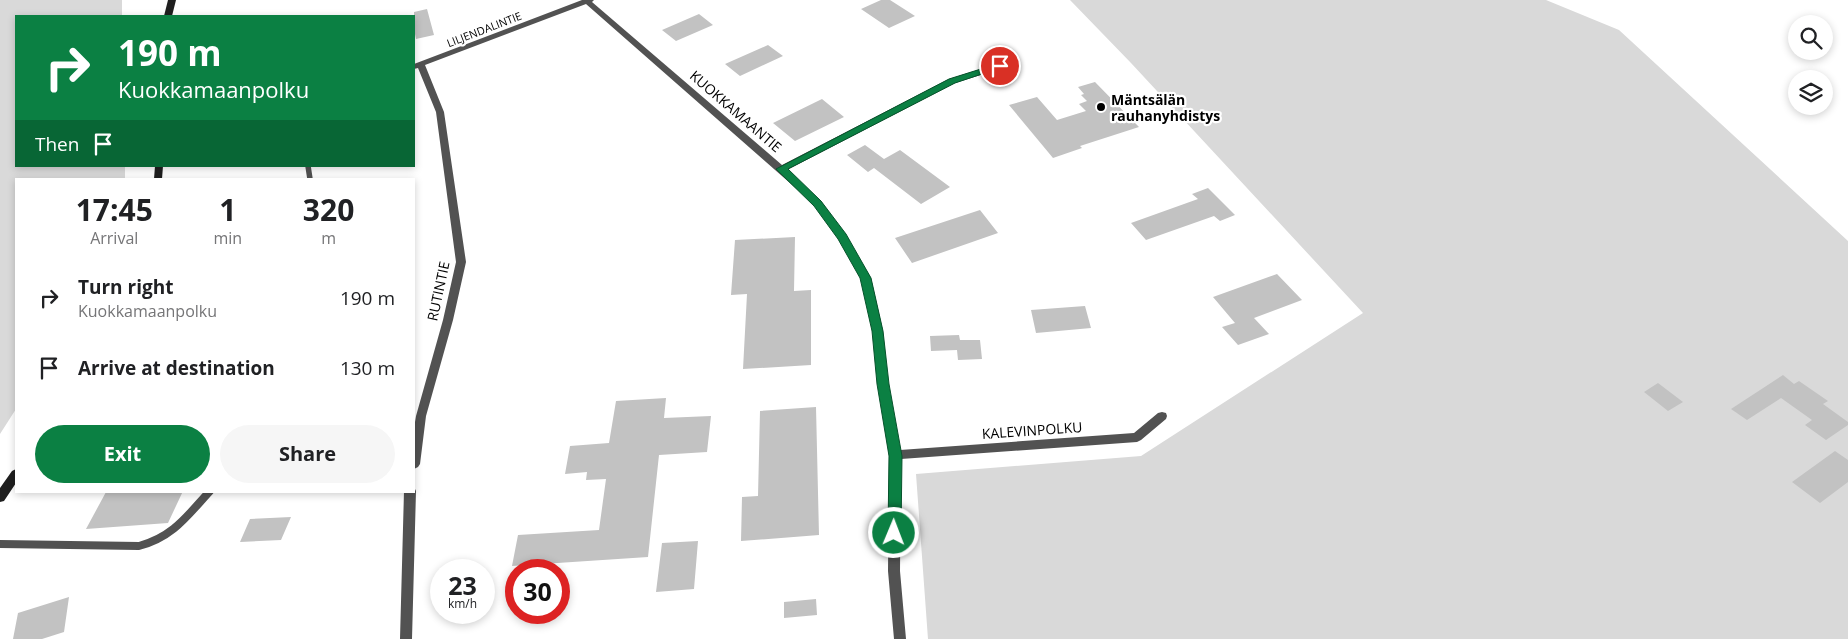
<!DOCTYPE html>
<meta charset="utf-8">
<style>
body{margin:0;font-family:"Open Sans",sans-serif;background:#f6f6f6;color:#202124;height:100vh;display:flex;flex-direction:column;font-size:19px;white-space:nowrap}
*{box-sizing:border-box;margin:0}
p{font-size:16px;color:#757577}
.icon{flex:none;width:28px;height:28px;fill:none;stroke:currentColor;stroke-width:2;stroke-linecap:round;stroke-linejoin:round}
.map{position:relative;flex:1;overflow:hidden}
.details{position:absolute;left:15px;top:178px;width:400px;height:315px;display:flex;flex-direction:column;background:#fff;border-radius:0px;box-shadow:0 2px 8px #0003}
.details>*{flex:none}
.hud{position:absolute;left:15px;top:15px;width:400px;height:152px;border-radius:0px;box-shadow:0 2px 8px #0003;background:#0b8043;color:#fff;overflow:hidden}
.tools{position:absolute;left:1788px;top:15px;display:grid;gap:10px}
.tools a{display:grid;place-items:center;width:45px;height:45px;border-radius:50%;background:#fff;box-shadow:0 2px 8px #0003;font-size:25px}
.speed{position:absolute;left:430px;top:559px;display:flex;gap:10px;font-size:25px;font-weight:700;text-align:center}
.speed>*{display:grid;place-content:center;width:65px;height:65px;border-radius:50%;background:#fff;box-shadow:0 2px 8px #0003;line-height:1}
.speed small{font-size:12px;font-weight:400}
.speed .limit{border:8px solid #d22;background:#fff;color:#111}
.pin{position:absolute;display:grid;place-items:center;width:42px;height:42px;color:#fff;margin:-21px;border:2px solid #fff;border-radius:50%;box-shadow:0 1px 5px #0007}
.me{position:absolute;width:55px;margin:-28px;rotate:1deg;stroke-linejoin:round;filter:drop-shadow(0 0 4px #0008)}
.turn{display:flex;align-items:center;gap:18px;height:105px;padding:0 20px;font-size:22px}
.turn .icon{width:65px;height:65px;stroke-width:2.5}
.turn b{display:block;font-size:35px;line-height:42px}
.then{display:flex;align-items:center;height:48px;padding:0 20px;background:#0003;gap:10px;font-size:19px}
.eta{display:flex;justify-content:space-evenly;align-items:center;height:85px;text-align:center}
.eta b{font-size:30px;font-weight:700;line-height:35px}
.button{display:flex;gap:10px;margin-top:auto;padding:10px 20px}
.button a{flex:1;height:58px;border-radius:30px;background:#0b8043;color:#fff;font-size:20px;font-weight:700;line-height:58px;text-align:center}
.button a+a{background:#f6f6f6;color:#202124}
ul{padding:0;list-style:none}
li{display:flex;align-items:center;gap:15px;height:70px;padding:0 20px}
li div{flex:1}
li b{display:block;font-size:19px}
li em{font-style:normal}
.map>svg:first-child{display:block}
.green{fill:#d9d9d9}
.building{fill:#c2c2c2}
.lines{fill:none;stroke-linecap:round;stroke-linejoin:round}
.service-far1{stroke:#525252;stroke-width:5.5}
.service{stroke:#525252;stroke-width:8}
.minor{fill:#525252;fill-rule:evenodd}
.secondary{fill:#1f1f1f;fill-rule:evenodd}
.route{fill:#0b8043;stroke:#07532c}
.poi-dot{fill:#000;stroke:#fff;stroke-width:2}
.labels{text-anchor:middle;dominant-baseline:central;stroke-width:4.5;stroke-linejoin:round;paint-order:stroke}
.far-street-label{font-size:11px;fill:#000;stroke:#fff}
.poi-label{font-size:14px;font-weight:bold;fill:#000;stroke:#fff;text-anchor:start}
.street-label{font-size:14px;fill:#000;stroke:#fff}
</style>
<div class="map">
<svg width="1848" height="639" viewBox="0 0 1848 639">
<rect width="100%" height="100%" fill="#fff"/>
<path class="green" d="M0 0H122V16H16V166H125V179H16V409L0 434Z
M1070 0H1546L1619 30 1848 241V639H928L916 474 1141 456 1363 313 1131 63Z"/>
<path class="building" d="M881 0H890L915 16 889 28 861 9Z
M427 9 434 35 416 39 414 29V12Z
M699 14 713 25 676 41 662 30Z
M768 45 783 56 740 76 725 64Z
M1095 82 1139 127 1080 146 1082 148 1053 158 1009 105 1037 97 1057 120 1086 111 1079 104 1087 101 1081 95 1084 94 1078 87Z
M822 99 844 117 795 141 773 123Z
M865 145 884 159 900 150 950 187 921 204 874 168 868 172 847 155Z
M1208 188 1235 215 1220 221 1214 216 1146 240 1131 223 1198 199 1192 194Z
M980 210 998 233 912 263 895 238Z
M795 237 794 291 811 290V365L743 369 747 294 731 295 735 240Z
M1277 274 1302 300 1254 318 1269 334 1238 345 1222 327 1235 323 1213 297Z
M1085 306 1091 328 1036 333 1031 310Z
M959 335 960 340H980L982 359 958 360 957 350 931 351 930 336Z
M1783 375 1794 384 1799 381 1828 401 1823 404 1848 422V425L1826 440 1805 425 1812 420 1781 398 1747 420 1731 409Z
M1658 383 1683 402 1668 411 1644 392Z
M666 398 664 418 711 416 707 452 659 455 648 557 512 566 518 535 599 530 606 479 586 480 587 472 565 474 570 446 609 443 616 401Z
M816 407 819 535 741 541 742 497 758 496 760 411Z
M1835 451 1848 460V482L1820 503 1792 482Z
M124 491H183L168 523 86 529 106 492Z
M291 517 281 540 240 542 250 519Z
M698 541 694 589 656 592 662 543Z
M69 597 64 632 42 639H13L18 613Z
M816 599 817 615 784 618V602Z"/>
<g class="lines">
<path class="service-far1" d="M308 166 310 179"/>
<path class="service" d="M0 544 139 546C173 537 187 516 210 491"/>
<path class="minor" d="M582 0H594L592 2 782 165 949 79 997 64H1003V68L955 83 787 170 821 201 845 235 871 278 883 331 888 383 900 450 1134 433 1158 413 1162 412 1166 413 1167 416 1166 419 1141 440 1137 442 901 459 900 571 906 639H894L888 571 889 455 878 383 873 331 861 278 839 239 815 205 586 4 425 65 444 112 466 262 453 320 426 416 420 464 418 467 414 469V428L416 416 443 320 456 262 436 112 418 68 414 69V64Z
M414 487 416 491 412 639H400L404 491H414Z"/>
<path class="secondary" d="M168 0H176L172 16H164Z
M155 166H163L162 179H154Z
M16 469V483L4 501 0 502V488L12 471Z"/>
</g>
<path class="route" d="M1000 63 1004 66 1003 67 955 83 788 169 821 201 846 234 871 278 883 331 889 384 902 456 901 533 899 537 894 539 890 537 888 533 889 456 877 384 872 331 860 278 838 239 814 206 776 169 949 79Z"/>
<circle class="poi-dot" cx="1101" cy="107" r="5"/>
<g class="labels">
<g class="far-street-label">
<text transform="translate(484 29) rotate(-21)">LILJENDALINTIE</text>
</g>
<g class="poi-label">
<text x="1111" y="99">Mäntsälän<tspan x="1111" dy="16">rauhanyhdistys</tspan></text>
</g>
<g class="street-label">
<text transform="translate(736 111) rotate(41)">KUOKKAMAANTIE</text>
<text transform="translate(438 291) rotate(-78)">RUTINTIE</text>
<text transform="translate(1032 430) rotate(-4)">KALEVINPOLKU</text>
</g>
</g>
</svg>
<div class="tools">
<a><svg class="icon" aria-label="search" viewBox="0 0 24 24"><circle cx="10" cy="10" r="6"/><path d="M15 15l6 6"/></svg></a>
<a><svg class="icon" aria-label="layers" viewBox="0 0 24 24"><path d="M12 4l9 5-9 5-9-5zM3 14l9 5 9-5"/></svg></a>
</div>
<div class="speed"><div>23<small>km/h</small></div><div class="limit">30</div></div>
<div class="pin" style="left:1000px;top:66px;background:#d93025"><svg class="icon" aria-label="arrive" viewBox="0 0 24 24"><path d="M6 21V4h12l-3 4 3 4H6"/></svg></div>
<svg class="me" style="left:894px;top:533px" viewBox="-20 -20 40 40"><circle r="17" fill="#0b8043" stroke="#fff" stroke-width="3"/><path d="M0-11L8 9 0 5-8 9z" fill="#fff"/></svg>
<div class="hud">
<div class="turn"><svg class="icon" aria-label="right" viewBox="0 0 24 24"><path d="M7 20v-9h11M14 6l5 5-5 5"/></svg><div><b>190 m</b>Kuokkamaanpolku</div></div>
<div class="then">Then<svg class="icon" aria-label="arrive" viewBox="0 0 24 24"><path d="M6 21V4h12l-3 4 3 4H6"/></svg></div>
</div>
<section class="details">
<div class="eta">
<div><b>17:45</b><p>Arrival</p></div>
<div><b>1</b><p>min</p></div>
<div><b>320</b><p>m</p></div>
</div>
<ul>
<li><svg class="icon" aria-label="right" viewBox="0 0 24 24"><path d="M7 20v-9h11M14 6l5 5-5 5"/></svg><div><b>Turn right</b><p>Kuokkamaanpolku</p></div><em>190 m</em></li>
<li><svg class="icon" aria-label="arrive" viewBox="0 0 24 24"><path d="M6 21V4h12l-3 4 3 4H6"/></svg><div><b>Arrive at destination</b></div><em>130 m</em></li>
</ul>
<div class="button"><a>Exit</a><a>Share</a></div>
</section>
</div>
